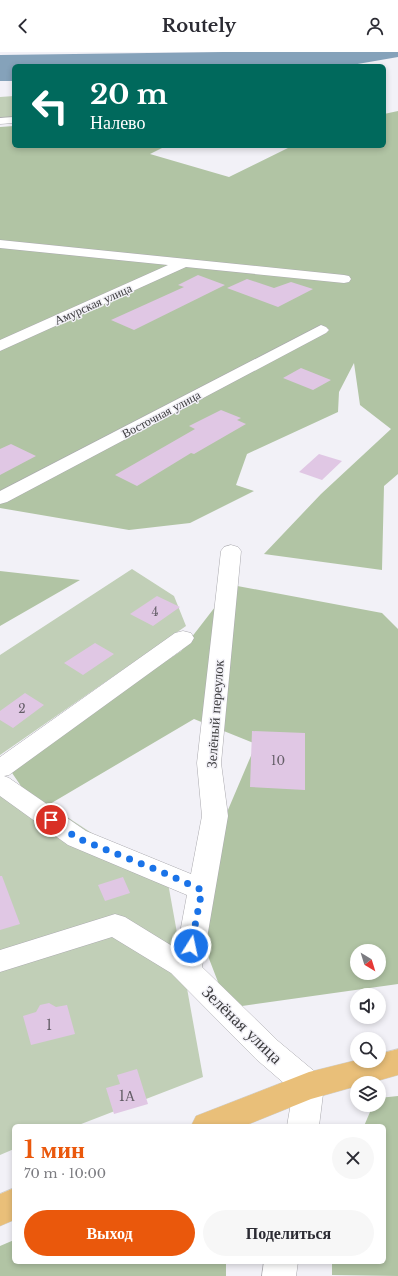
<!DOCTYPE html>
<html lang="ru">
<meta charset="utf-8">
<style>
body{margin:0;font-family:"Libre Baskerville",serif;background:#f7f7f7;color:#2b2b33;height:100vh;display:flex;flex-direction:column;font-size:15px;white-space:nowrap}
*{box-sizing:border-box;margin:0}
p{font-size:13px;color:#7c7c81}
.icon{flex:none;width:22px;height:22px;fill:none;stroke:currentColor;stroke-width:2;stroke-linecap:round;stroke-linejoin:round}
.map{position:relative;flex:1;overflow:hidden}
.sheet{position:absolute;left:12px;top:1072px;width:374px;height:140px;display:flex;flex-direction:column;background:#fff;border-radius:6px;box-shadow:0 2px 6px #0003}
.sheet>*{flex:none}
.hud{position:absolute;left:12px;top:12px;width:374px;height:84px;border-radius:6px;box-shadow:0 2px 6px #0003;background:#00695c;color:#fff;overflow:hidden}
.needle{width:26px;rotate:142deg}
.tools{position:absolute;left:350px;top:892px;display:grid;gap:8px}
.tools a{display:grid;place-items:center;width:36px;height:36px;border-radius:50%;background:#fff;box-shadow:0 2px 6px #0003;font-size:20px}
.pin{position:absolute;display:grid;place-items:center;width:34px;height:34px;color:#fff;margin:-17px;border:2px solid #fff;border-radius:50%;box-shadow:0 1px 4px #0007}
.me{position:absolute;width:44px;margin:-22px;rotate:10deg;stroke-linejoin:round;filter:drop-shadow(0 0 3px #0008)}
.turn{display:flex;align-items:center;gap:14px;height:84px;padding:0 12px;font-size:18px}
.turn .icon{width:52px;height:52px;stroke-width:2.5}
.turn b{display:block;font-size:28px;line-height:34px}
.round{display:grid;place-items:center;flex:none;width:42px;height:42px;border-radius:21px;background:#f7f7f7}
.summary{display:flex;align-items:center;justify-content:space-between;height:68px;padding:0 12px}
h1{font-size:24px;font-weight:700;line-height:30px;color:#ea580c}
.cta{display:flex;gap:8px;margin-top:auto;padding:8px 12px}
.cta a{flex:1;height:46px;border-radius:24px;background:#ea580c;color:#fff;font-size:16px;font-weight:700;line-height:46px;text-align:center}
.cta a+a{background:#f7f7f7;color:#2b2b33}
header{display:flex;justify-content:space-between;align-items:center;height:52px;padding:0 12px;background:#fff;font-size:18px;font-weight:700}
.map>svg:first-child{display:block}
.green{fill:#c1cfb7}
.forest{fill:#b1c4a4;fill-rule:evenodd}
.water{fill:#85a2ba}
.building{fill:#e0c7e4}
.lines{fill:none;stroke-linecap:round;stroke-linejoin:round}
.minor-casing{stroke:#abaaaf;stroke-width:1}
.major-casing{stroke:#d0d0d0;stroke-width:1}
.minor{fill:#fff;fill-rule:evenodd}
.major{fill:#e9bf79;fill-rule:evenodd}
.route{stroke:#1a73e8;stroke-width:7;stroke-dasharray:0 12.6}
.labels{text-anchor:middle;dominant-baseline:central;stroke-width:3;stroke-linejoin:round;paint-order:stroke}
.far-street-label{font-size:12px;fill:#3b3b3d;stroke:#f2f1f7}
.number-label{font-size:12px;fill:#645e67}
.street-label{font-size:14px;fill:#3b3b3d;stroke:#f2f1f7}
.near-number-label{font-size:14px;fill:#645e67}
.near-street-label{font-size:17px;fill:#3b3b3d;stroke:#f2f1f7}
</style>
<header><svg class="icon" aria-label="back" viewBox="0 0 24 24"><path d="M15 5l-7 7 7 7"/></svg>Routely<svg class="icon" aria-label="person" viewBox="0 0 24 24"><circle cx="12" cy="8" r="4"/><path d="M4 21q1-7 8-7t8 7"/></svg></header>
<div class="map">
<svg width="398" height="1224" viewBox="0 0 398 1224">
<rect width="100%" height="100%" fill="#f2f1f7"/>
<path class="green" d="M14 44V69L0 70V45Z
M132 517 174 544 186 574 0 703V603Z
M0 721 168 831 203 1025 76 1074H14V1097L0 1103Z"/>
<path class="forest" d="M398 59V422L384 434 382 518 264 502 321 442 391 377 360 353 354 311 339 340 338 360 247 402 236 433 254 439 190 471 129 478 0 456V75L14 74V94H166L150 102 229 125 292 94H384V62Z
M0 519 80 528 0 574Z
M232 533 382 561 398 577V932L228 956 188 852 256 692 194 667 38 759 8 715 181 599ZM357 899H379V921H357Z
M398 1044V1224L332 1223V1210H384V1074H364L373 1053H379V1046Z
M14 1188V1210H226V1224H0V1194Z"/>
<path class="water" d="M223 0H398V5L346 14H14V29H0V3Z"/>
<path class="building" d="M198 223 225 233 134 278 111 268 184 235 178 233Z
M247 227 274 236 291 230 313 237 278 255 227 236Z
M301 316 331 328 313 338 283 326Z
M221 358 241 366 237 368 246 372 194 402 191 401 137 434 115 423 195 377 189 374Z
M11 392 36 404 0 423V397Z
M319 402 342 409 322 428 299 420Z
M157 544 180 555 153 574 130 562Z
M95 591 114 602 83 623 64 611Z
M25 641 44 653 13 676 0 668V659Z
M252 679 305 681V738L250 735Z
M0 824H2L20 872 0 878Z
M123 825 130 841 105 849 98 833Z
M49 951 56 955 67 953 75 982 31 993 23 964 36 960 40 953Z
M137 1017 148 1052 114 1062 106 1036 120 1032 117 1023Z"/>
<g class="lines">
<defs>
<path id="minor" d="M14 65V71L0 72V66Z
M0 188 344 223 349 224 351 227 349 230 344 231 186 215 0 299V288L168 213 0 196Z
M321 273 326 275 329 278 326 281 7 450 0 452V439Z
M231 493 238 495 241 499 221 711 228 764 202 915 278 989 320 1024 324 1034 319 1074H287L293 1039 256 1007 171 921 112 885 0 920V898L115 862 125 865 177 897 187 843 68 793 0 744V705L175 581 183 579 191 581 194 586 191 591 9 723 4 724 9 726 86 779 191 822 202 764 197 711 221 499 224 495Z
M264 1210H298L296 1224H262Z"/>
<path id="major" d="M398 997V1023L370 1031H357V1034L311 1047 244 1074H191L196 1064 309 1020 357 1008 379 1009V1002Z
M14 1136V1168L0 1174V1142Z"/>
</defs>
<use href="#minor" class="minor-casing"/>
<use href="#major" class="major-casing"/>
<use href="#minor" class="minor"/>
<use href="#major" class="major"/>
</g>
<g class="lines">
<path class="route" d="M51 768 77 786 162 820 202 838 191 894"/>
</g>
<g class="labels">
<g class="far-street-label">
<text transform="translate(93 252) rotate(-24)">Амурская улица</text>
<text transform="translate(161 362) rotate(-28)">Восточная улица</text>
</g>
<g class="number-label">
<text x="155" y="559">4</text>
<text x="22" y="656">2</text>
<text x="278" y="708">10</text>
</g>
<g class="street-label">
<text transform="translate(215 662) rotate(-86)">Зелёный переулок</text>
</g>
<g class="near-number-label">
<text x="49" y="973">1</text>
<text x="127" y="1044">1А</text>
</g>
<g class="near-street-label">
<text transform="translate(242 973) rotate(44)">Зелёная улица</text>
</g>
</g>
</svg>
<div class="tools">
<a><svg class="needle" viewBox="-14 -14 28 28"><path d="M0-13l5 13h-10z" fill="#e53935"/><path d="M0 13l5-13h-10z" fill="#7c7c81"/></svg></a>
<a><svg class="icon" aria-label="sound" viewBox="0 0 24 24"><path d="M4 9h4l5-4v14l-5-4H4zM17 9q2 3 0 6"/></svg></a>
<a><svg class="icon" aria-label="search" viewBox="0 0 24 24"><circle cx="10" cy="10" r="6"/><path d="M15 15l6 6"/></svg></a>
<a><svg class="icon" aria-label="layers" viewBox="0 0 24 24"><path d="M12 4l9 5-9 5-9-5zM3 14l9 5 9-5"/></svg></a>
</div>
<div class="pin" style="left:51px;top:768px;background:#d93025"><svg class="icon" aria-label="arrive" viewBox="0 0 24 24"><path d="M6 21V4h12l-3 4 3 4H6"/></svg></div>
<svg class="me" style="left:191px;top:894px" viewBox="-20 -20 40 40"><circle r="17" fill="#1a73e8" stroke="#fff" stroke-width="3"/><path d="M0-11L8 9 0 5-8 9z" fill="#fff"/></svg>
<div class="hud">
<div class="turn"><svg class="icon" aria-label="left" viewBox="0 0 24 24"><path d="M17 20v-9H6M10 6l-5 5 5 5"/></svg><div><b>20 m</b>Налево</div></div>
</div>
<section class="sheet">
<div class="summary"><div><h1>1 мин</h1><p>70 m · 10:00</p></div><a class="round"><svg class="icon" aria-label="close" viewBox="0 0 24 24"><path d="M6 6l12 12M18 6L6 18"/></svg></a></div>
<div class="cta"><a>Выход</a><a>Поделиться</a></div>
</section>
</div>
